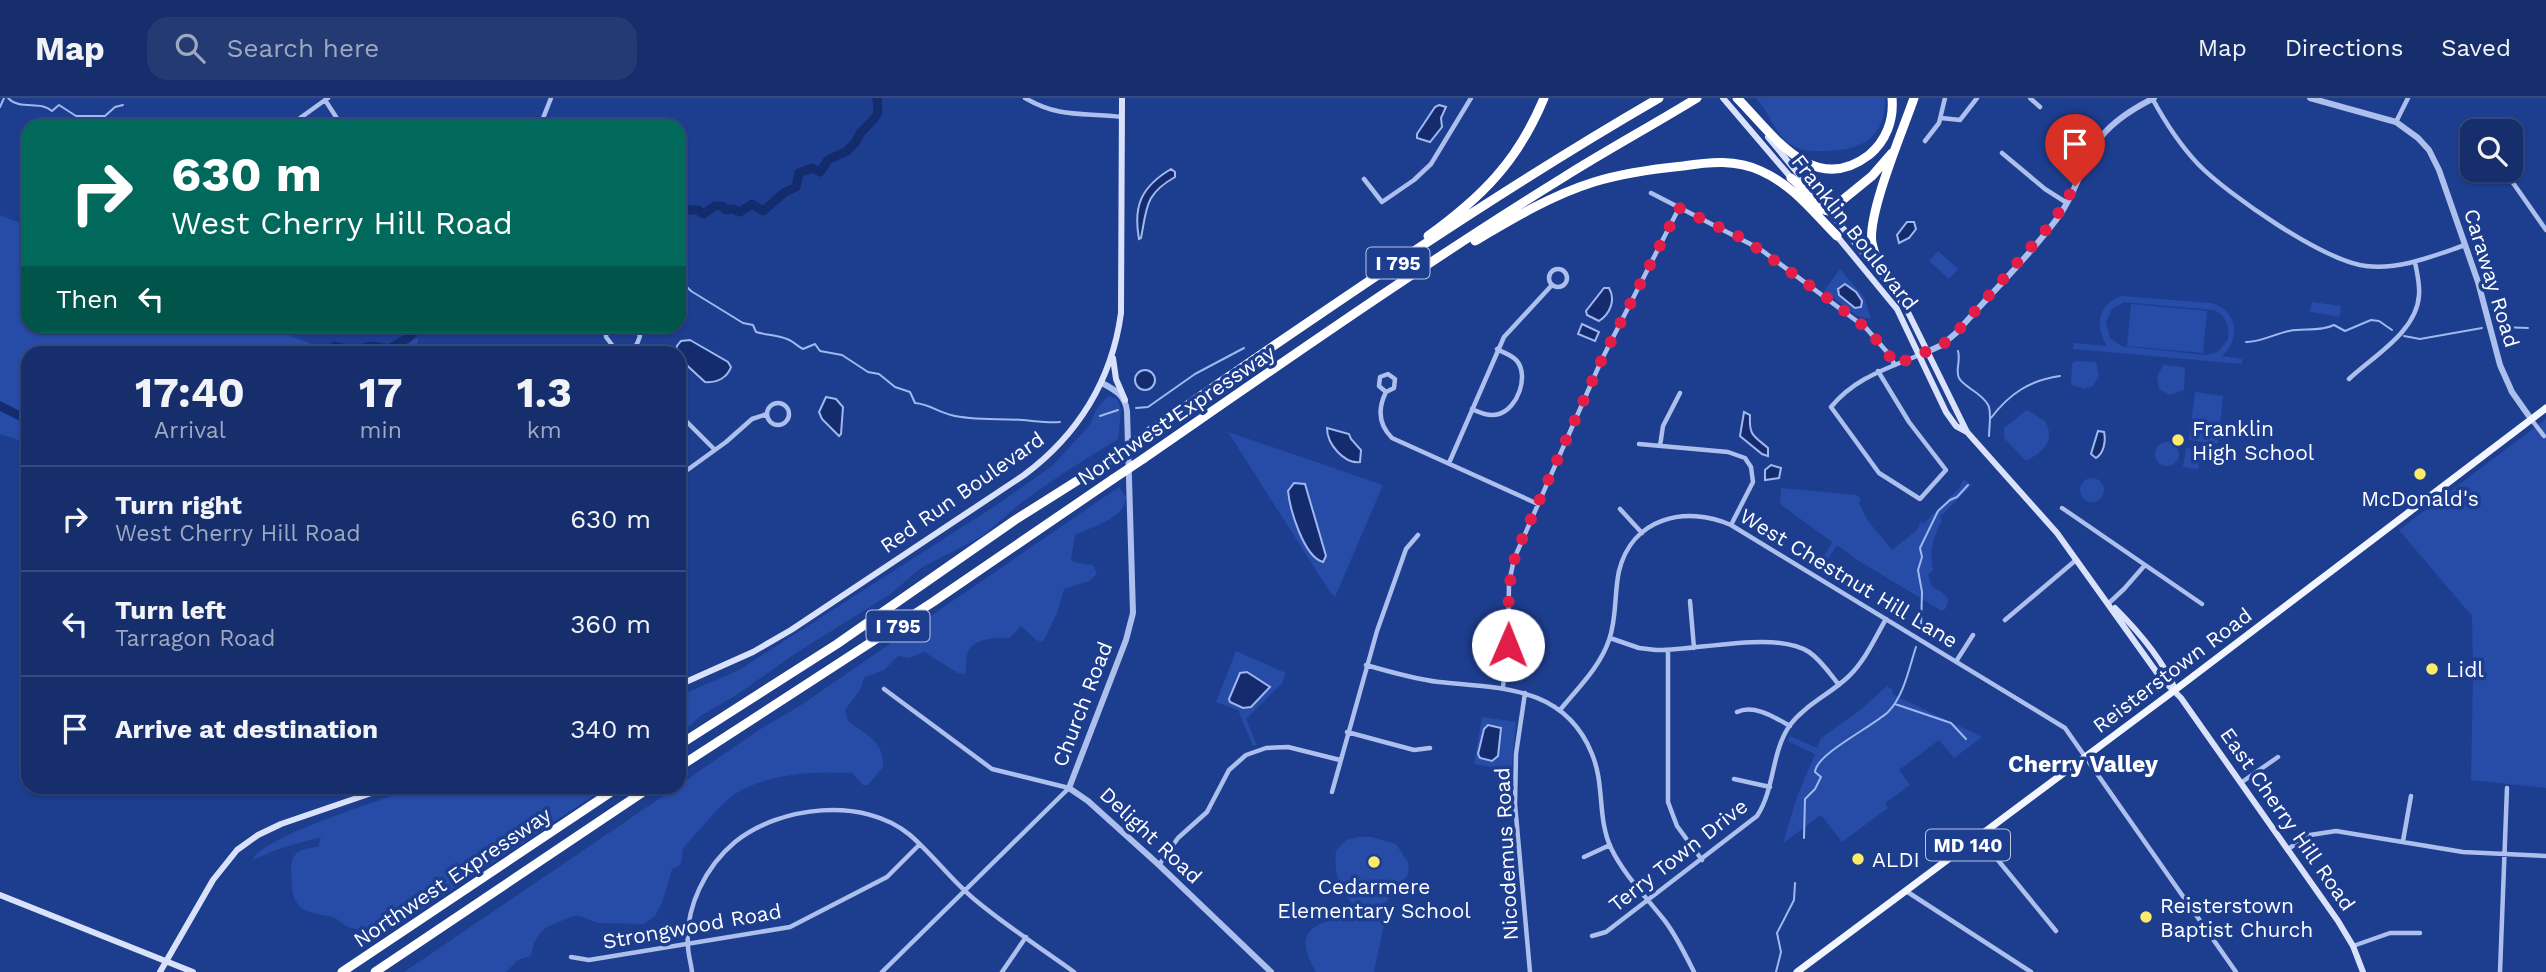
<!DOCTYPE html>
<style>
body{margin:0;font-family:"Work Sans",sans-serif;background:#233a73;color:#f1f3f6;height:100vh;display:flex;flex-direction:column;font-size:26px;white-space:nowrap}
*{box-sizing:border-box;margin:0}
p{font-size:23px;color:#9ea8c1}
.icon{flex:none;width:38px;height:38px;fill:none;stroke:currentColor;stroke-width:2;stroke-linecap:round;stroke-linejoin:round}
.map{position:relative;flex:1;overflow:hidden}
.details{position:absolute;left:21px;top:248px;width:665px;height:448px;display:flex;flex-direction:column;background:#162e6b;border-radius:21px;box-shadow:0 2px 5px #0004,0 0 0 2px #354a7e}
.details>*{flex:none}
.top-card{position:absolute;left:21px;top:21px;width:665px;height:214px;border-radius:21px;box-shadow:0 2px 5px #0004,0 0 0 2px #354a7e;background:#00695c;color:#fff;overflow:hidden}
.buttons{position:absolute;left:2460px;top:21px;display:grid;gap:14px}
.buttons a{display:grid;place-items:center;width:63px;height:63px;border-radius:14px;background:#162e6b;box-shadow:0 2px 5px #0004,0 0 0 2px #354a7e;font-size:35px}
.pin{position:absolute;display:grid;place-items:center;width:60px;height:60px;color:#fff;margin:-72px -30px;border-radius:50% 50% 50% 0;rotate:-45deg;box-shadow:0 0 7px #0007}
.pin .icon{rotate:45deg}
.me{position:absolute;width:77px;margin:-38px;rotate:1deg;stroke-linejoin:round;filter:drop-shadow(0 0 5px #0008)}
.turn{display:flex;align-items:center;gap:24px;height:147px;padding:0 35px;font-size:32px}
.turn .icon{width:91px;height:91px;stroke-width:2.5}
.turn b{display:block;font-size:49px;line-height:60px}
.then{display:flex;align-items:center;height:66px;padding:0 35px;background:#0003;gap:14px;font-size:26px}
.eta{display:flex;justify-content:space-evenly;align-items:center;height:119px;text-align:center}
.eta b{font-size:42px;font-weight:700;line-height:49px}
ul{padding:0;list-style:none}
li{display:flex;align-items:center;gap:21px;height:105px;padding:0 35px;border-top:2px solid #354a7e}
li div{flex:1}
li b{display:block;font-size:26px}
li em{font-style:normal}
header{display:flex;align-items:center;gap:42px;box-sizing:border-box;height:98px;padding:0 35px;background:#162e6b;border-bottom:2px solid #354a7e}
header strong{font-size:33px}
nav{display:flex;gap:38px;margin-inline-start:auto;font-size:24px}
.search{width:490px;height:63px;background:#233a73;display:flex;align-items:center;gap:18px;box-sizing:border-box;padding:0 24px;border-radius:21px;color:#9ea8c1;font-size:26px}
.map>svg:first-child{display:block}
.green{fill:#274ca8;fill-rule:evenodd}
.water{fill:#142c6e;stroke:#a0b8ef;stroke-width:2}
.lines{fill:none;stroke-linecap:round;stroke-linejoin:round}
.stream{stroke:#a0b8ef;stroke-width:2}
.river{stroke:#142c6e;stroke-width:9}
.minor{stroke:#acbfed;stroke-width:4.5}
.tertiary{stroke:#acbfed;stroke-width:6}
.secondary{stroke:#d9e2fa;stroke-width:6}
.primary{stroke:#f3f6ff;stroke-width:7}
.motorway{stroke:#fff;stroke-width:9}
.motorway-bridge{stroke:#fff;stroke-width:9}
.route{stroke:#e11d48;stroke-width:12;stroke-dasharray:0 21.6}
.poi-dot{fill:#fcea6b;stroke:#1d3d8f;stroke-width:2.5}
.labels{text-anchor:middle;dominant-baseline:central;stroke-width:7;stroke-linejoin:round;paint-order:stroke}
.shield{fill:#1d3d8f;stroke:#bbc5dd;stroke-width:2}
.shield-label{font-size:19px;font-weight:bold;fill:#fff}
.street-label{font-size:21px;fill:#fff;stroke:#1d3d8f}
.poi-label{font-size:21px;fill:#fff;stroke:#1d3d8f;text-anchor:start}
.neighbourhood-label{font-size:23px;font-weight:bold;fill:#fff;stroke:#1d3d8f}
</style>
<header>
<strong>Map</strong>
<div class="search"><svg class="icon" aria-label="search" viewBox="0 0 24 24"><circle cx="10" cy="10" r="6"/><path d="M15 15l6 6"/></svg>Search here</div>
<nav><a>Map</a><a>Directions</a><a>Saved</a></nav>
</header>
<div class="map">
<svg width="2546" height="874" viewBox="0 0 2546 874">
<rect width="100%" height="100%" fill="#1d3d8f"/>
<path class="green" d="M1755 0H1885C1886 40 1861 53 1824 53 1813 53 1802 54 1792 47 1774 37 1770 13 1755 0Z
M0 117 28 128V228H266L334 255 28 256V345L0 336Z
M1938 153 1958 171 1949 181 1929 163Z
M1840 171 1864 199 1871 221 1857 218 1824 193Z
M2121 198 2211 205C2238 212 2241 241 2222 258L2242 261V266L2073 251 2074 245 2107 248C2095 228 2097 207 2121 198ZM2124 204 2214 212C2226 218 2230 228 2228 241L2218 254 2205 257 2121 248 2110 240 2106 224 2112 211Z
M2312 204 2341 208 2340 219 2310 214Z
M2131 206 2207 213 2203 255 2127 248Z
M419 240 413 255H371Z
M2076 263 2096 264 2099 278 2093 288 2085 291 2071 287 2072 266Z
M2163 267 2183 269 2185 272 2184 292 2170 297 2159 291 2157 279Z
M2195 294 2223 298 2218 346 2189 342Z
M1108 298 1117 301 1121 311 1118 341 1062 376 1021 405 981 439 919 471 892 495 790 559 741 594 699 619 679 638V598L739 572 995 408 1052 368 1089 328 1097 310Z
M2027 312 2045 323C2056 343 2043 354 2026 363L2004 340V330Z
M2546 321V690L2471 682 2473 575 2472 518 2399 432Z
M1228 334 1383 387 1335 499 1330 494Z
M2155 356a12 12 0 1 1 24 0a12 12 0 1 1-24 0Z
M2186 350 2201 352 2198 371 2183 369Z
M2080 392a12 12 0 1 1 24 0a12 12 0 1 1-24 0Z
M1964 381 1972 387 1940 419 1942 422C1933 440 1929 453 1933 472L1928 477 1932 489 1943 495 1948 501 1946 510 1942 513 1859 463 1837 447 1820 474 1816 472 1832 444 1780 406 1781 390 1856 397 1861 401 1859 405 1868 423 1892 452 1917 432 1921 423 1923 426 1959 390Z
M1119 389 1126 399C1126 420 1091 429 1075 437L1071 461 1073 464 1093 467 1097 476 1089 483 1064 491 1057 515 1044 542 1041 544 1035 541 1021 528 1010 540C997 539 974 540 968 554 965 561 967 569 965 576L958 575 924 554 909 560 898 558 884 572 864 580 860 592 845 612 848 623C865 636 885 644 883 669L868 687H863L852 675C814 673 768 675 735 696 725 702 690 741 683 751 681 762 684 768 672 771L662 805 655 818 644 826 598 825 580 818H573L547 829 541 834 534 845 531 858 518 862 506 874H404L675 690H679V687L762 630 798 609Z
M1236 553 1286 575 1282 585 1246 621 1257 647 1253 648 1238 612 1216 604Z
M1887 588 1893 592 1892 596 1982 639 1954 660 1939 642 1899 672 1910 687 1885 705 1888 710 1842 744 1821 717 1783 745 1797 699 1815 656 1788 643 1790 638 1817 650 1821 640 1859 613Z
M1482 619 1516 624 1511 673 1474 666Z
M415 690H605L400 826C386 832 366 834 351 830 344 828 339 821 332 819 321 816 304 816 297 805 293 800 292 791 292 784 289 760 292 751 318 749L321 739 281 750 252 762C262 739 387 700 415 690Z
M1358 739H1371L1396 746 1409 766 1408 777 1377 814C1345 815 1332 778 1336 752L1346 742Z
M1367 818 1378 820 1384 827 1374 874H1316C1311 865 1304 852 1306 841 1310 821 1350 818 1367 818Z"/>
<path class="water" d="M1439 7 1446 9 1441 20 1442 29 1430 44 1417 40V36L1435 9Z
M1171 71 1175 74V79C1145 96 1147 109 1141 140L1139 141C1133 108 1141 89 1171 71Z
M1907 124H1914L1916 131 1909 140 1899 145 1897 137Z
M1845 186 1856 194 1862 203 1861 209 1855 210 1839 197 1838 191Z
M1604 190H1609C1616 202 1610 216 1599 223L1587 217 1586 213Z
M1582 226 1599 234 1595 243 1578 236Z
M690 242 728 264 731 269C727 280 717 285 705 284L679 260V256L676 255 677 248 681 243Z
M1135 282a10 10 0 1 1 20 0a10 10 0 1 1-20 0Z
M826 299 836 301 843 309 841 336 839 338 822 321 819 314Z
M1744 314 1750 317C1749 338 1753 337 1768 350V358L1762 356 1740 338Z
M1327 330 1349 336 1351 341 1361 352 1360 364C1344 366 1327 346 1327 330Z
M2098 333 2104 334C2106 343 2104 355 2096 360L2091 356Z
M1771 367 1781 370 1779 380 1765 382V372Z
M1294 385 1305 386 1326 458 1323 464C1304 459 1290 412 1288 393Z
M1247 574 1270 589 1251 609 1243 610 1230 604 1229 601 1240 575Z
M1488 627 1501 630 1498 658 1492 663 1480 660 1478 656 1484 631Z"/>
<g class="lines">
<path class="stream" d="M8 0C20 13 40 2 52 13L59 7 76 18H105L115 9 123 7
M0 9 4 0
M679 171 685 187 691 193 743 225 753 227 756 234C766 237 777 237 787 241 793 243 797 248 803 251L815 246 820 253 842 257 868 274 879 276 895 289 910 294 915 305C929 306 938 314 951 317 974 323 998 320 1022 322 1035 323 1047 325 1060 324
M2501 229 2528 230
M2404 238 2420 241 2482 230
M2246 244C2261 244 2274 236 2289 233 2304 230 2320 234 2334 227L2345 233 2371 222 2379 223 2392 232
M1958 253C1961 263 1955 272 1959 280 1962 285 1967 288 1971 291 1995 307 1990 311 1989 338
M1136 310 1148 309 1195 276 1244 250
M1100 318 1118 312
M1991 320C2009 296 2030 282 2060 278
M1921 530 1922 494 1918 472 1922 459 1920 450 1938 413 1950 402 1957 399 1968 387
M1895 606 1951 625 1966 641
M1804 740 1805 701 1815 691 1821 679 1815 674C1816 656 1872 629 1888 614 1904 598 1909 570 1916 549
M1776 874 1781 854 1777 835 1794 802 1795 785"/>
<path class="river" d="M679 112H698L703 116 715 108H722L726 112 733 111 740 114 752 106 763 113 785 94 796 89 799 75 812 70 820 74 828 62 847 53 855 45 861 34 873 22 878 15 877 0
M321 256 335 248 354 253 370 248 389 251 408 240 417 231 435 228
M0 308 28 322"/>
<path class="minor" d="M1025 0C1061 21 1084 14 1122 19
M2030 0 2040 9
M2152 0C2165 24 2179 46 2198 66 2228 97 2324 163 2366 168 2400 172 2433 158 2465 147
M325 2 342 28
M1941 20 1960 22 1977 0
M2396 24 2408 0
M289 28 328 0
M540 28 551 0
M2479 32V33
M1925 43 1939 25 1945 0
M2002 55 2045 91 2067 105
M2504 72 2546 132
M1364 81 1382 104 1414 82 1431 66 1471 0
M1651 95 1760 151 1866 230 1887 254 1895 267
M1549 180a9 9 0 1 1 18 0a9 9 0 1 1-18 0Z
M609 228 606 232V239L619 256
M628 256 637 246 640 238 635 228
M1878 273 1909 324 1946 372 1920 401 1879 375 1831 309C1855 280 1886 271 1919 257
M2349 281C2372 259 2417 234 2419 197 2420 186 2417 175 2415 164
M1386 294 1379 288 1380 279 1388 276 1395 281 1394 290 1386 294C1378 310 1378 326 1392 340L1538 406
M767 316a11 11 0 1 1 22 0a11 11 0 1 1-22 0Z
M1472 311C1481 315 1489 319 1499 316 1518 310 1529 278 1517 263 1512 257 1504 255 1497 251
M679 316 715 352
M2531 321 2544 338
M1639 346 1728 354 1745 360 1751 369 1753 384 1731 427
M1660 348 1663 328 1680 295
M1449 365 1504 239 1552 187
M679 378 726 344 752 321 767 316
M2062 410 2202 506
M1620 411 1642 435
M1690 503 1694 550
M2109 505 2124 491 2145 467
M2005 522 2076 462
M1610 540 1639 550 1656 552C1698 553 1775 532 1809 554 1821 562 1830 576 1839 587
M1668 553V704L1677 728 1702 762
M1957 562 1973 537
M1366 567C1390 574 1414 581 1439 584 1500 590 1565 588 1592 656 1605 687 1597 720 1611 750 1624 777 1647 800 1665 823 1677 839 1685 856 1694 874
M1503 589 1508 547 1509 485 1514 461 1602 261 1679 110
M1525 595 1516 656 1515 706 1530 874
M1560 612C1577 591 1600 569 1609 542 1617 520 1614 496 1619 473 1632 420 1685 407 1731 427L2065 630 2236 874
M1737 614C1754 606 1774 619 1790 628
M1347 634 1414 652 1430 650
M1734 681 1770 689
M2242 684 2278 659
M1332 694 1377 533 1406 451 1418 437
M1979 739 2056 833
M2403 743 2411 698
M2288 751 2310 737 2336 733 2463 754 2546 758
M1584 759 1610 747
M1159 767 1178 740 1207 714 1229 672 1246 657 1266 650 1288 649 1340 662
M1906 793 2031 874
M1592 838 1606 834 1757 718C1775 691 1771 654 1790 627 1805 607 1830 596 1848 579 1865 563 1875 540 1886 521
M2353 848 2390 835H2420
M571 859 589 862 790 829 887 779 919 747
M692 874C691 865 688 856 688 848 685 809 706 768 735 744 780 708 863 698 910 737 933 757 951 782 974 801 1006 828 1041 850 1074 874
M882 874 1069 690 992 671 884 591
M1002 874 1026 839
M2500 874 2507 690"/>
<path class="tertiary" d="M2310 0 2396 24 2418 40 2429 52 2439 72 2478 184 2500 267 2512 294 2531 321
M1920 257 1942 247 1956 235C1990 196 2029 159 2059 118 2075 96 2081 69 2096 46 2109 25 2132 11 2154 0
M1102 285C1115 292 1125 297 1127 313L1133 515 1126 542 1069 690 1088 703 1159 767 1271 874"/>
<path class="secondary" d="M1723 0 1793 82
M1768 39 1883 179
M1836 137 1897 211 1946 314 1956 328 1967 334
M1903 204 1967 334 2057 435 2160 579 2181 600 2338 823 2353 848 2363 874
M1113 260 1116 281 1125 302
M2115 510C2138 533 2162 560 2175 591
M679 587 753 554 791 532 1024 377C1078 337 1112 282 1121 215L1122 0
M0 797 193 874
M160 874 213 782 237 752 258 737 281 726 386 690"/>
<path class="primary" d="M1797 874 2175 592 2546 310"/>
<path class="motorway" d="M1737 0C1772 35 1813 100 1869 57 1886 43 1894 22 1892 0
M1791 80C1804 88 1813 111 1829 113L1872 78 1892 55
M1428 138C1482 99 1518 63 1544 0
M1475 143C1512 121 1552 97 1594 84 1623 75 1653 71 1683 68 1709 64 1736 61 1761 73 1793 87 1813 114 1837 138
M1905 207C1894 188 1876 167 1872 145 1867 116 1903 32 1914 0
M1141 339C1311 222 1481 103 1659 0
M1143 361C1282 265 1420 168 1564 79 1607 52 1653 27 1697 0
M679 647 837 546 1015 422 1110 362
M679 669 933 504 1113 381
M342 874 617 690
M375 874 649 690"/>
<path class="motorway-bridge" d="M1110 362 1141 339
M1113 381 1143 361"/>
</g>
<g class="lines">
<path class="route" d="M1508 547C1509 513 1506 480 1519 448L1602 261 1679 110 1744 141 1837 207 1866 230 1887 254 1895 267 1942 247 1956 235 2053 124 2075 88"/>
</g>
<g class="poi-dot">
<circle cx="2178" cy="342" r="7"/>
<circle cx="2420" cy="376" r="7"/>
<circle cx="2432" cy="571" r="7"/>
<circle cx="1858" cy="761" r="7"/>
<circle cx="1374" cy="764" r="7"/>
<circle cx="2146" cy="819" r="7"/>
</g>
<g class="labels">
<g class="shield">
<rect x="1366.5" y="149.5" width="63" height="31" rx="5"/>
<rect x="866.5" y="512.5" width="63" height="31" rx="5"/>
<rect x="1926" y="731.5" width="84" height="31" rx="5"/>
</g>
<g class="shield-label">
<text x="1398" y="165">I 795</text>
<text x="898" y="528">I 795</text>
<text x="1968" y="747">MD 140</text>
</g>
<g class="street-label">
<text transform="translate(1855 134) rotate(52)">Franklin Boulevard</text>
<text transform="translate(2492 180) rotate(73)">Caraway Road</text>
<text transform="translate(1176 317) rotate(-34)">Northwest Expressway</text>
<text transform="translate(962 394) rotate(-35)">Red Run Boulevard</text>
<text transform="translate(1849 480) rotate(31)">West Chestnut Hill Lane</text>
<text transform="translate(2172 572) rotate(-37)">Reisterstown Road</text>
<text transform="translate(1082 606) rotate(-69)">Church Road</text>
<text transform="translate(2288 721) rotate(55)">East Cherry Hill Road</text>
<text transform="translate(1151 737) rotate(43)">Delight Road</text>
<text transform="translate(1506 756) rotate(-93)">Nicodemus Road</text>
<text transform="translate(1678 757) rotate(-38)">Terry Town Drive</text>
<text transform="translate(452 779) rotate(-34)">Northwest Expressway</text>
<text transform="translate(692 828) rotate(-10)">Strongwood Road</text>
</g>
<g class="poi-label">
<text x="2192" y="330">Franklin<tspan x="2192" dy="24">High School</tspan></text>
<text x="2420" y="400" text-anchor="middle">McDonald's</text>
<text x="2446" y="571">Lidl</text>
<text x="1872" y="761">ALDI</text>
<text x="1374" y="788" text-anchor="middle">Cedarmere<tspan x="1374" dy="24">Elementary School</tspan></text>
<text x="2160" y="807">Reisterstown<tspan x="2160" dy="24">Baptist Church</tspan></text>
</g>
<g class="neighbourhood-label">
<text x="2083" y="666">Cherry Valley</text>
</g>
</g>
</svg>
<div class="buttons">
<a><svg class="icon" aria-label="search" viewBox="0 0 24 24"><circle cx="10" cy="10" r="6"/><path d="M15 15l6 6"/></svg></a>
</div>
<div class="pin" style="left:2075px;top:88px;background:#d93025"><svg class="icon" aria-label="arrive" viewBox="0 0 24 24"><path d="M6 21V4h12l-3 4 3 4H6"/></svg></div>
<svg class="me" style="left:1508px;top:547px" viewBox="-20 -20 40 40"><circle r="19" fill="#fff"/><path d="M0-13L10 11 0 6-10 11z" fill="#e11d48"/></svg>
<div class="top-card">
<div class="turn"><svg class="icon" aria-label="right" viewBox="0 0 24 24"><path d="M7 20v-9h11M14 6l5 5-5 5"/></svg><div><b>630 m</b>West Cherry Hill Road</div></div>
<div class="then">Then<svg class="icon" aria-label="left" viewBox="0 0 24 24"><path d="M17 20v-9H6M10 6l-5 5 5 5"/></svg></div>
</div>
<section class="details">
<div class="eta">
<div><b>17:40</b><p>Arrival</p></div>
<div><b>17</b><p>min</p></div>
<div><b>1.3</b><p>km</p></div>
</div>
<ul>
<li><svg class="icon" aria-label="right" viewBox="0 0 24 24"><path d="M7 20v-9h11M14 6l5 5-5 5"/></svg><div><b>Turn right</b><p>West Cherry Hill Road</p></div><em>630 m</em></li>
<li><svg class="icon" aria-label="left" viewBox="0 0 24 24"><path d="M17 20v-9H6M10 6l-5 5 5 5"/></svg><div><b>Turn left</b><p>Tarragon Road</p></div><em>360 m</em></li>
<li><svg class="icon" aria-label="arrive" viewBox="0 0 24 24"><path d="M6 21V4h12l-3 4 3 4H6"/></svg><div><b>Arrive at destination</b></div><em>340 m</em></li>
</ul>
</section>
</div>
